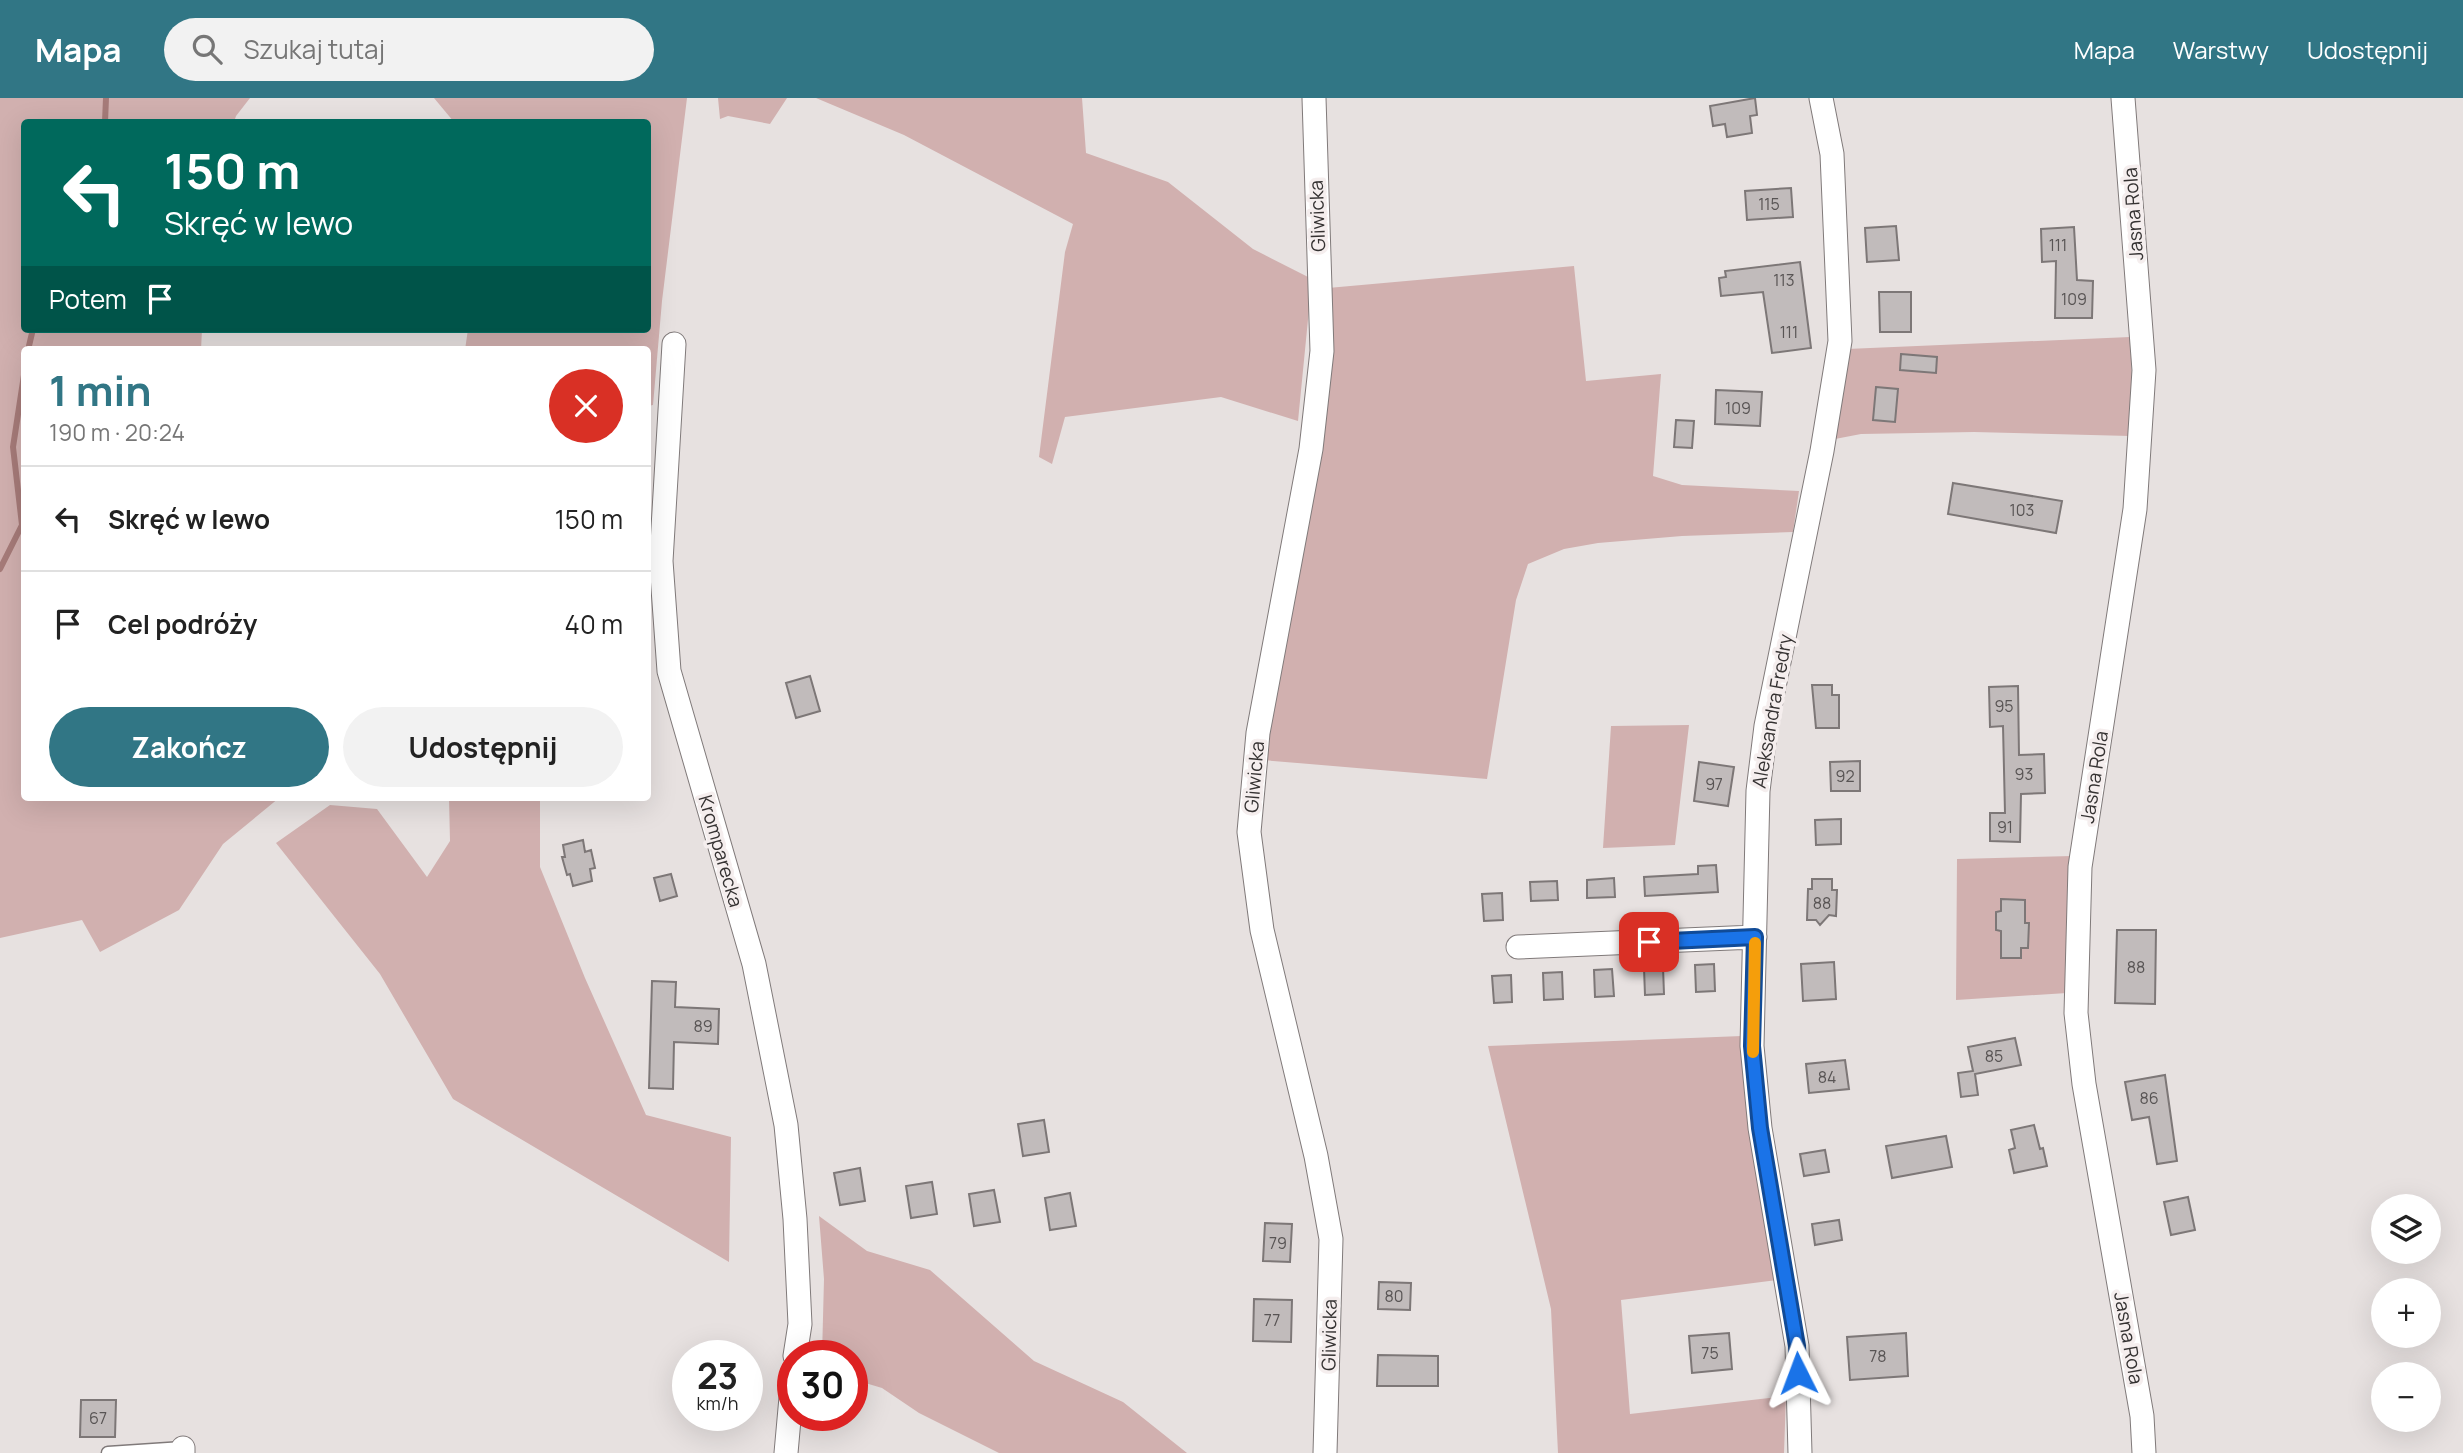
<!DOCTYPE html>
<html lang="pl">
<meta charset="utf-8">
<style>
body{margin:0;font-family:Manrope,sans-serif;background:#f2f2f2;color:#222;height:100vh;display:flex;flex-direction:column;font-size:26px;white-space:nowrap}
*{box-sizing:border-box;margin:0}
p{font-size:23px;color:#767676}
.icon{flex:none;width:38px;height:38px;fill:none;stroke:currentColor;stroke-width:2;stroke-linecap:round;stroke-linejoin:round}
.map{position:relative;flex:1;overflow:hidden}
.side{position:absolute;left:21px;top:248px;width:630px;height:455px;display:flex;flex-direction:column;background:#fff;border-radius:7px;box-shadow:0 7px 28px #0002}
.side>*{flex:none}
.hud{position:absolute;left:21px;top:21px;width:630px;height:214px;border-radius:7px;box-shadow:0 7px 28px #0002;background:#00695c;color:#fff;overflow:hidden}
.fabs{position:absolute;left:2371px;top:1096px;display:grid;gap:14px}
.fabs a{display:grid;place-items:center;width:70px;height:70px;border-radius:50%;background:#fff;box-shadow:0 7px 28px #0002;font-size:35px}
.speed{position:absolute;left:672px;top:1242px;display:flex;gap:14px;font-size:35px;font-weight:700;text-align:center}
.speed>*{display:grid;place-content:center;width:91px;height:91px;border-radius:50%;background:#fff;box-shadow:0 7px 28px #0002;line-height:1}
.speed small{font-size:18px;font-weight:400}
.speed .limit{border:10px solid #d22;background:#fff;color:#111}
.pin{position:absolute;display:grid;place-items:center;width:60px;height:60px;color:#fff;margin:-30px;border-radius:14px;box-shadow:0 4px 10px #0006}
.me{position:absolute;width:77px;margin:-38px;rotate:357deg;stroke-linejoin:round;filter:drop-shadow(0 0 5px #0008)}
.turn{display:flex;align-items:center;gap:24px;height:147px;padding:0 28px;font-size:32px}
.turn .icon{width:91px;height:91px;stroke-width:2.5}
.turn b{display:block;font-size:49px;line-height:60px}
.then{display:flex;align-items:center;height:66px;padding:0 28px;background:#0003;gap:14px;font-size:26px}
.round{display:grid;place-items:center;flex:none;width:74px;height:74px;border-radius:37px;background:#f2f2f2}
.head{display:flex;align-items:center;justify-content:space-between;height:119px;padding:0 28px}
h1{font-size:42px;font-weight:700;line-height:52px;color:#317685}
.action{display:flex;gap:14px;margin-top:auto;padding:14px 28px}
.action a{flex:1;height:80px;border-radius:42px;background:#317685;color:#fff;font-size:28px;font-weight:700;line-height:80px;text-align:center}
.action a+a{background:#f2f2f2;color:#222}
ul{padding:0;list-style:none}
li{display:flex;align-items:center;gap:21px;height:105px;padding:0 28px;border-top:2px solid #e0e0e0}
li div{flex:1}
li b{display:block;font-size:26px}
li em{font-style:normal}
header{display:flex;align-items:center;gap:42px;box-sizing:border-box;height:98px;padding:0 35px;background:#317685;color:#fff}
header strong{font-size:33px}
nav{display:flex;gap:38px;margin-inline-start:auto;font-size:24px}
.search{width:490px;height:63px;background:#f2f2f2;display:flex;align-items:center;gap:18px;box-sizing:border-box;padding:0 24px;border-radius:38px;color:#767676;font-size:26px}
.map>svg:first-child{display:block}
.green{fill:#d1b0af}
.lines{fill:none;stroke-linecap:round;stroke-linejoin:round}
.stream{stroke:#a67b79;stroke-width:6}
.building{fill:#c1bbbb;stroke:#7d7777;stroke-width:2}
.lane-casing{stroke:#807a7a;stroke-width:15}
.street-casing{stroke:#807a7a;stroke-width:25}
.lane{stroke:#fff;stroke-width:12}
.street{stroke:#fff;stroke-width:23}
.route-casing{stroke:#114b97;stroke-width:18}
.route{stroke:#1a73e8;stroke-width:12}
.slow{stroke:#f59e0b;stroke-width:12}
.labels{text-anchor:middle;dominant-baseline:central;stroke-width:7;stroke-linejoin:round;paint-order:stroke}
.number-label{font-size:16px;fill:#585454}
.street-label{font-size:19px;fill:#353232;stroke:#f5eeee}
</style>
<header>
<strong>Mapa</strong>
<div class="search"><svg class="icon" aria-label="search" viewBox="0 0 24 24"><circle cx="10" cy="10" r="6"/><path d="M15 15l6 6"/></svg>Szukaj tutaj</div>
<nav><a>Mapa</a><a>Warstwy</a><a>Udostępnij</a></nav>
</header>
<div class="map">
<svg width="2463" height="1355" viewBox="0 0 2463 1355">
<rect width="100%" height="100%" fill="#e7e1e0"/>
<path class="green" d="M0 0H250L236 18 234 24H24V231H202L201 252H24V700H279L223 746 179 812 100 854 82 822 0 840Z
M434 0H687L662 203 653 307 648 308V252H465L468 231H648V24H454Z
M718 0H787L770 26 728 18 720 21Z
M816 0H1082L1086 55 1168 84 1253 151 1312 181 1298 323 1221 299 1065 319 1052 366 1039 359 1065 154 1073 126 904 37Z
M1574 168 1586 283 1661 276 1653 378 1682 387 1799 393 1793 434 1682 438 1598 445 1564 451 1528 466 1516 502 1487 681 1262 662 1328 190Z
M2130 239 2132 281 2130 338 1974 334 1861 336 1835 341 1847 251Z
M1689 627 1675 747 1603 750 1611 628Z
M449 700H540V769L585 880 646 1017 731 1039 729 1164 453 1001 380 876 276 745 330 707 377 711 427 779 450 743Z
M2072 758 2067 895 1956 902 1957 761Z
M1742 938 1748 1023 1777 1182 1621 1202 1630 1316 1786 1298 1784 1355H1558L1551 1211 1488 948Z
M819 1118 867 1153 930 1172 1034 1263 1123 1304 1187 1355H999L919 1315 882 1290 852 1281V1258H822L824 1181Z"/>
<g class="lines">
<path class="stream" d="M105 24 106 0
M28 252 33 231
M0 471 22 427 13 349 24 277"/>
</g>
<path class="building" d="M1755 0 1757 17 1750 18 1752 35 1727 39 1725 26 1713 28 1710 8Z
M1791 90 1793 119 1747 122 1745 93Z
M1896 128 1899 162 1867 164 1865 130Z
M2074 129 2077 182 2093 183 2092 220H2055L2056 163 2042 164 2041 131Z
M1800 164 1811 250 1772 255 1763 194 1721 198 1719 180 1726 179 1725 173Z
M1879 194H1911V234H1880Z
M1901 256 1937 259 1936 275 1900 272Z
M1876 289 1898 291 1895 324 1873 322Z
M1716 292 1762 294 1760 328 1715 326Z
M1676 322 1694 323 1692 350 1674 349Z
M1953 385 2062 403 2056 435 1948 416Z
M810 578 820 613 796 620 786 585Z
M1812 587H1832V597H1839V630H1816Z
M2018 588 2019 657 2044 656 2045 695 2021 696 2020 744 1990 743V715H2005L2003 628 1990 629 1989 589Z
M1860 663V693H1831L1830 664Z
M1699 664 1734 669 1728 708 1694 703Z
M1841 721V746L1816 747 1815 722Z
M583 742 585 754 591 752 595 770 590 771 592 783 573 788 570 776 567 777 562 759H565L563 747Z
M1716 767 1718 794 1645 798 1644 779 1698 776V768Z
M671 776 677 798 660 803 654 780Z
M1614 780 1615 799 1587 800V782Z
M1812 781H1832V792H1837L1836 818 1829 817 1820 827 1816 822H1807L1808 791H1812Z
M1557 783 1558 802 1531 803 1530 784Z
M1502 795 1503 822 1484 823 1482 796Z
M2001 801 2025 802V825H2029L2028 850H2021V860H2001V833L1996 832V814L2001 813Z
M2117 832H2156L2155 906 2115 905Z
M1834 864 1836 901 1803 903 1801 866Z
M1714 866 1715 893 1696 894 1695 867Z
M1663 869 1664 896 1645 897 1644 870Z
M1612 871 1614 898 1595 899 1594 872Z
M1562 874 1563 901 1544 902 1543 875Z
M1511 877 1512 904 1494 905 1492 878Z
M652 883 676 884 675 909 719 911 718 946 674 944 673 991 649 990Z
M2015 940 2021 967 1975 976 1978 997 1961 999 1958 975 1973 973 1968 949Z
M1845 962 1849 991 1809 995 1806 966Z
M2165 977 2177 1063 2157 1066 2149 1019 2132 1022 2125 984Z
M1044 1022 1049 1054 1023 1058 1018 1026Z
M2034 1027 2040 1051 2043 1050 2047 1068 2014 1075 2009 1052 2015 1050 2011 1032Z
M1946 1038 1952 1069 1892 1080 1886 1048Z
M1825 1052 1829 1074 1804 1078 1800 1056Z
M860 1070 865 1103 840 1107 834 1075Z
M932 1084 937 1116 911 1120 906 1088Z
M994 1092 1000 1124 974 1128 969 1096Z
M1070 1095 1076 1128 1050 1132 1045 1100Z
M2188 1099 2195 1132 2171 1137 2164 1104Z
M1839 1122 1842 1142 1815 1147 1812 1126Z
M1265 1125 1292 1126 1290 1164 1263 1163Z
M1379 1184 1411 1185 1410 1212 1378 1211Z
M1254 1201 1292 1202 1291 1244 1253 1243Z
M1729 1235 1732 1271 1692 1275 1689 1238Z
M1906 1235 1908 1278 1850 1282 1847 1239Z
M1378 1257 1438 1258V1288H1377Z
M81 1302H116L115 1339H80Z"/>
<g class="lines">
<defs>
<path id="lane" d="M108 1355 183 1350"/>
<path id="street" d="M1314 0 1322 253 1311 351 1258 635 1249 734 1262 832 1316 1058 1331 1141 1325 1355
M2123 0 2144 272 2135 411 2080 769 2076 915 2084 986 2142 1318 2144 1355
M674 246 661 463 669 573 754 866 786 1027 795 1121 800 1226 795 1258
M1518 849 1755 839
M183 1355V1350
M786 1355 793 1277
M1800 1355 1797 1248 1760 1030 1752 948 1758 693 1766 628 1822 353 1840 243 1832 56 1821 0"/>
</defs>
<use href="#lane" class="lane-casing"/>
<use href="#street" class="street-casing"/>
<use href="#lane" class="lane"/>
<use href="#street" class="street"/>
</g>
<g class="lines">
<defs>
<path id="route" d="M1649 844 1755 839 1752 948 1760 1030 1797 1248 1798 1275"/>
</defs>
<use href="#route" class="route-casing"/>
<use href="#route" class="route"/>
<path class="slow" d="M1753 954 1755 845"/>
</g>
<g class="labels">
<g class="number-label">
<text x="1769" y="106">115</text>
<text x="2058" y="147">111</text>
<text x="1784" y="182">113</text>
<text x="2074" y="201">109</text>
<text x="1789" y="234">111</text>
<text x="1738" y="310">109</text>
<text x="2022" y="412">103</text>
<text x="2004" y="608">95</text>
<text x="2024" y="676">93</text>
<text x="1845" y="678">92</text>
<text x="1714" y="686">97</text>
<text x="2005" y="729">91</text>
<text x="1822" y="805">88</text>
<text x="2136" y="869">88</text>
<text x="703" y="928">89</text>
<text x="1994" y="958">85</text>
<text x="1827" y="979">84</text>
<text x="2149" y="1000">86</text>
<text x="1278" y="1145">79</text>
<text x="1394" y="1198">80</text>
<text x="1272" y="1222">77</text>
<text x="1710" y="1255">75</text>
<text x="1878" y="1258">78</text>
<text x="98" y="1320">67</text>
</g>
<g class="street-label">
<text transform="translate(2133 116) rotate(-94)">Jasna Rola</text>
<text transform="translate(1317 118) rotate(-92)">Gliwicka</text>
<text transform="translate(1772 613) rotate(-80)">Aleksandra Fredry</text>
<text transform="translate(1254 679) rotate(-85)">Gliwicka</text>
<text transform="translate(2094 679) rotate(-81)">Jasna Rola</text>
<text transform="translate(721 753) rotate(74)">Kromparecka</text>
<text transform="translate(1329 1237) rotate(-89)">Gliwicka</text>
<text transform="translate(2129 1240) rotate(80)">Jasna Rola</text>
</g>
</g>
</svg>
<div class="fabs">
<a><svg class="icon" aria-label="layers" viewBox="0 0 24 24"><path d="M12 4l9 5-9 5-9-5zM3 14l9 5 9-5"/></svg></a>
<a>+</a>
<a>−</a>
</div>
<div class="speed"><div>23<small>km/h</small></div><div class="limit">30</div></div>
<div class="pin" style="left:1649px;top:844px;background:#d93025"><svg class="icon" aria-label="arrive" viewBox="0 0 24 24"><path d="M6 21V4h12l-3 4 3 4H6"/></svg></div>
<svg class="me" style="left:1798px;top:1275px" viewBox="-20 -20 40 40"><path d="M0-17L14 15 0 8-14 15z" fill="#1a73e8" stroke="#fff" stroke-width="4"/></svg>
<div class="hud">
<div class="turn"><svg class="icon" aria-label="left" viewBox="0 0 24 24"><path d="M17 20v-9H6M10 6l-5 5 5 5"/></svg><div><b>150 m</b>Skręć w lewo</div></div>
<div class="then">Potem<svg class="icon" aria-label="arrive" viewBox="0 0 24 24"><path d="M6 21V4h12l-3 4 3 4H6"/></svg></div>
</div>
<section class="side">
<div class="head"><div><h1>1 min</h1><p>190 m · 20:24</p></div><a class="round" style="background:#d93025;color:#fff"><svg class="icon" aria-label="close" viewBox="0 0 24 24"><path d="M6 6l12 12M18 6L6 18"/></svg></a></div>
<ul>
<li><svg class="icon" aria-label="left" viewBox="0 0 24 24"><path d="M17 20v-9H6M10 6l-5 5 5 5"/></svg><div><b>Skręć w lewo</b></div><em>150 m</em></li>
<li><svg class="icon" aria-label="arrive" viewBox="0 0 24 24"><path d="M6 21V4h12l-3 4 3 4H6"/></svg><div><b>Cel podróży</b></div><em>40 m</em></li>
</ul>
<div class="action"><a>Zakończ</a><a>Udostępnij</a></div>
</section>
</div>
